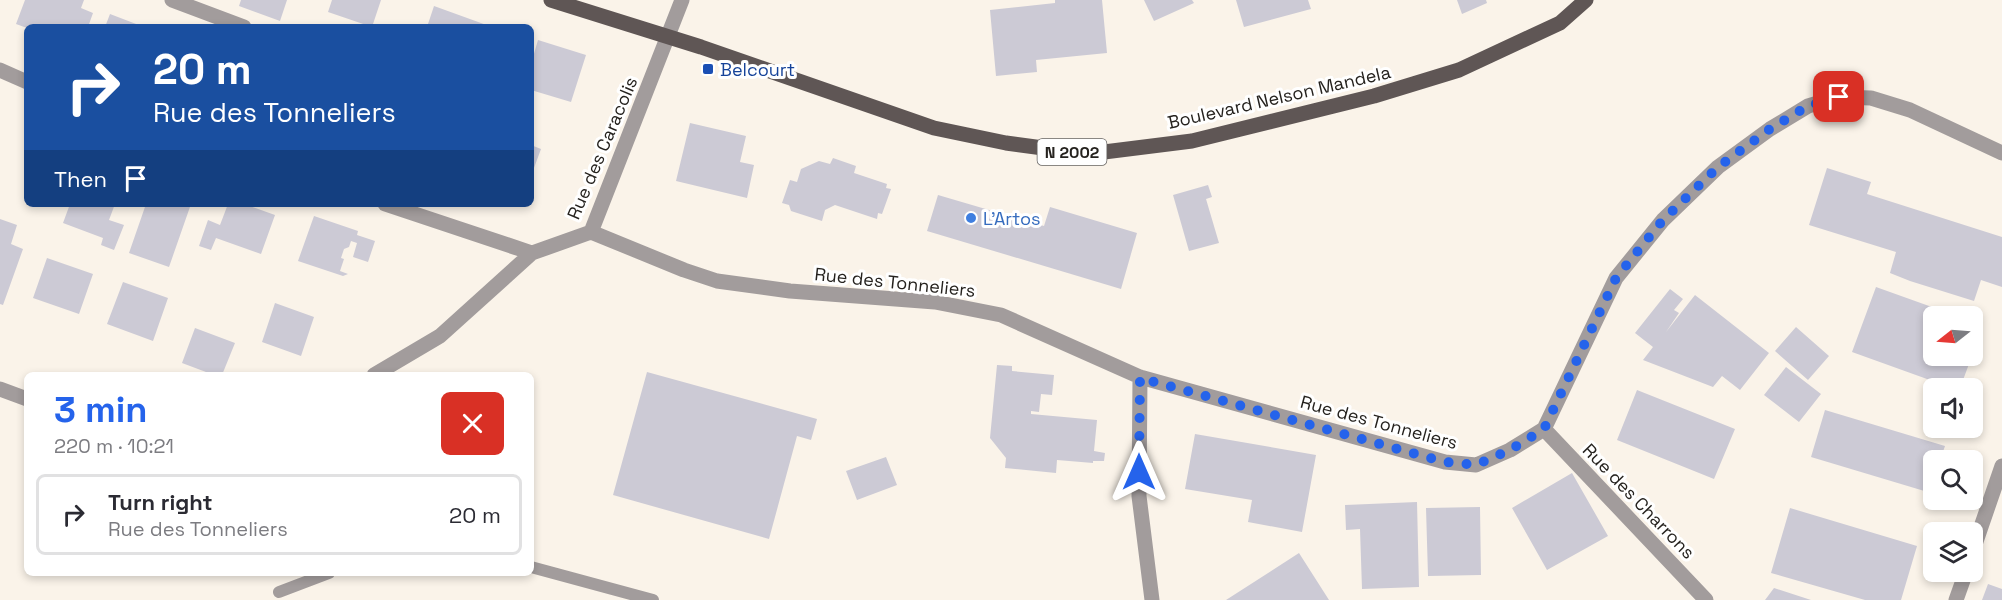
<!DOCTYPE html>
<meta charset="utf-8">
<style>
body{margin:0;font-family:"Space Grotesk",sans-serif;background:#f2f2f3;color:#2b2b33;height:100vh;display:flex;flex-direction:column;font-size:22px;white-space:nowrap}
*{box-sizing:border-box;margin:0}
p{font-size:20px;color:#7c7c81}
.icon{flex:none;width:33px;height:33px;fill:none;stroke:currentColor;stroke-width:2;stroke-linecap:round;stroke-linejoin:round}
.map{position:relative;flex:1;overflow:hidden}
.side{position:absolute;left:24px;top:372px;width:510px;height:204px;display:flex;flex-direction:column;background:#fff;border-radius:9px;box-shadow:0 3px 9px #0003}
.side>*{flex:none}
.guide{position:absolute;left:24px;top:24px;width:510px;height:183px;border-radius:9px;box-shadow:0 3px 9px #0003;background:#1a4fa0;color:#fff;overflow:hidden}
.needle{width:39px;rotate:253deg}
.tools{position:absolute;left:1923px;top:306px;display:grid;gap:12px}
.tools a{display:grid;place-items:center;width:60px;height:60px;border-radius:9px;background:#fff;box-shadow:0 3px 9px #0003;font-size:30px}
.pin{position:absolute;display:grid;place-items:center;width:51px;height:51px;color:#fff;margin:-26px;border-radius:12px;box-shadow:0 3px 9px #0006}
.me{position:absolute;width:66px;margin:-33px;rotate:0deg;stroke-linejoin:round;filter:drop-shadow(0 0 4px #0008)}
.turn{display:flex;align-items:center;gap:21px;height:126px;padding:0 30px;font-size:27px}
.turn .icon{width:78px;height:78px;stroke-width:2.5}
.turn b{display:block;font-size:42px;line-height:51px}
.then{display:flex;align-items:center;height:57px;padding:0 30px;background:#0003;gap:12px;font-size:22px}
.round{display:grid;place-items:center;flex:none;width:63px;height:63px;border-radius:9px;background:#f2f2f3}
.head{display:flex;align-items:center;justify-content:space-between;height:102px;padding:0 30px}
h1{font-size:36px;font-weight:700;line-height:45px;color:#2563eb}
ul{padding:0;list-style:none}
li{display:flex;align-items:center;gap:18px;height:81px;margin:0 12px 9px;padding:0 18px;border:3px solid #e1e1e2;border-radius:9px}
li div{flex:1}
li b{display:block;font-size:22px}
li em{font-style:normal}
.map>svg:first-child{display:block}
.building{fill:#cccad5}
.lines{fill:none;stroke-linecap:round;stroke-linejoin:round}
.lane{stroke:#a29c9c;stroke-width:12}
.street{stroke:#a29c9c;stroke-width:15}
.primary{stroke:#5f5655;stroke-width:15}
.route{stroke:#2563eb;stroke-width:10;stroke-dasharray:0 18}
.transit-dot{fill:#1a4fb4;stroke:#fff;stroke-width:2}
.shop-dot{fill:#3f7fe0;stroke:#fff;stroke-width:2}
.labels{text-anchor:middle;dominant-baseline:central;stroke-width:6;stroke-linejoin:round;paint-order:stroke}
.shield{fill:#fff;stroke:#666462;stroke-width:1.5}
.shield-label{font-size:16px;font-weight:bold;fill:#25221e}
.transit-label{font-size:18px;fill:#164399;stroke:#fff;text-anchor:start}
.street-label{font-size:18px;fill:#25221e;stroke:#fff}
.shop-label{font-size:18px;fill:#366cbe;stroke:#fff;text-anchor:start}
</style>
<div class="map">
<svg width="2002" height="600" viewBox="0 0 2002 600">
<rect width="100%" height="100%" fill="#faf3e9"/>
<path class="building" d="M25 0H84L81 8 93 13 88 27 27 28 16 24Z
M241 0H287L280 21 239 6Z
M332 0H381L372 27 328 12Z
M1055 0H1102L1107 53 1036 60 1037 72 996 76 990 10 1055 3Z
M1144 0H1192L1194 3 1154 21Z
M1236 0H1308L1311 9 1244 27Z
M1457 0H1486L1487 3 1462 14Z
M434 6 492 27H427Z
M110 14 144 27H105Z
M538 40 586 55 571 102 531 90V64Z
M690 123 746 136 740 162 754 165 747 198 676 181Z
M531 145 541 149 531 176Z
M833 158 856 166 854 173 887 184 886 188 891 189 882 214 878 213 877 219 835 205 825 210 822 221 791 211 789 205 782 203 790 180 797 182 801 169 819 161 830 164Z
M1827 168 1871 182 1867 194 2002 237V287L1981 280 1974 301 1910 281 1890 273 1896 252 1809 225Z
M1208 185 1212 197 1206 199 1219 243 1189 251 1173 195Z
M938 195 1044 226 1050 207 1137 233 1121 289 927 231Z
M70 204H115L109 220 124 225 114 250 101 245 103 238 63 223Z
M146 204H191L169 267 129 253Z
M228 204H244L275 215 261 254 216 238 211 250 199 246 208 220 220 225Z
M314 216 358 231 357 235 375 241 368 262 353 257 357 243 351 241 349 247 344 249 341 258 344 259 340 271 348 274 343 276 298 261Z
M0 219 17 225 11 244 23 249 3 305 0 304Z
M47 258 93 274 79 314 33 298Z
M123 282 168 298 153 341 107 324Z
M1876 287 1957 316H1934V356H1972L1960 388H1952L1852 352Z
M1670 289 1683 299 1674 310 1679 313 1666 332 1695 295 1769 353 1740 390 1722 376 1713 387 1643 360 1653 347 1635 333Z
M275 303 314 317 301 356 262 342Z
M1972 322 1983 326 1973 354H1972Z
M1796 327 1829 356 1808 380 1775 351Z
M195 328 235 343 222 375H214L182 363Z
M997 365 1012 366V371L1054 375 1052 395 1041 394 1039 412 1031 411V414L1097 420 1094 451 1105 453 1104 461H1093V463L1057 460 1056 473 1005 468 1006 458 990 438Z
M1786 367 1821 394 1799 422 1764 395Z
M647 372 817 419 811 440 797 436 769 539 613 495Z
M1637 390 1735 429 1714 479 1617 440Z
M1825 410 1945 446 1940 460H1934V484L1931 493 1811 457Z
M1195 434 1316 455 1302 532 1248 522 1252 500 1185 489Z
M886 457 897 485 857 500 846 471Z
M1572 473 1608 536 1547 570 1512 508Z
M1417 502 1419 587 1362 589 1360 529 1346 530 1345 505Z
M1480 507 1481 575 1428 576 1426 508Z
M1790 508 1917 546 1901 600H1865L1771 573Z
M1299 553 1329 600H1226Z
M1988 584 2002 589V600H1982Z
M1774 588 1811 600H1765Z"/>
<g class="lines">
<path class="lane" d="M531 567 653 600
M279 592 329 573"/>
<path class="street" d="M172 0 244 27
M0 70 27 82
M385 204 532 253
M591 232 684 270 717 281 790 291 935 302 1001 315 1140 377 1445 462 1476 465 1510 450 1544 429 1616 278 1663 220 1718 167 1770 129 1808 106 1838 97 1871 98 1910 110 2002 153
M374 375 440 336 532 253 591 232 682 0
M1140 377 1139 496 1152 600
M0 389 27 399
M1544 429 1706 600
M1972 553 2002 466
M1956 600 1966 572"/>
<path class="primary" d="M551 0 701 47 934 128 1006 143 1088 154 1192 141 1374 96 1459 70 1560 23 1586 0"/>
</g>
<g class="lines">
<path class="route" d="M1139 472 1140 378 1445 462 1476 465 1510 450 1544 429 1616 278 1663 220 1718 167 1770 129 1808 106 1839 97"/>
</g>
<rect class="transit-dot" x="702" y="63" width="12" height="12" rx="3"/>
<circle class="shop-dot" cx="971" cy="218" r="6"/>
<g class="labels">
<rect class="shield" x="1037.5" y="139" width="69" height="26" rx="4.5"/>
<g class="shield-label">
<text x="1072" y="152">N 2002</text>
</g>
<g class="transit-label">
<text x="720" y="69">Belcourt</text>
</g>
<g class="street-label">
<text transform="translate(1279 97) rotate(-13)">Boulevard Nelson Mandela</text>
<text transform="translate(602 148) rotate(-67)">Rue des Caracolis</text>
<text transform="translate(895 282) rotate(6)">Rue des Tonneliers</text>
<text transform="translate(1379 422) rotate(15)">Rue des Tonneliers</text>
<text transform="translate(1639 501) rotate(46)">Rue des Charrons</text>
</g>
<g class="shop-label">
<text x="983" y="218">L'Artos</text>
</g>
</g>
</svg>
<div class="tools">
<a><svg class="needle" viewBox="-14 -14 28 28"><path d="M0-13l5 13h-10z" fill="#e53935"/><path d="M0 13l5-13h-10z" fill="#7c7c81"/></svg></a>
<a><svg class="icon" aria-label="sound" viewBox="0 0 24 24"><path d="M4 9h4l5-4v14l-5-4H4zM17 9q2 3 0 6"/></svg></a>
<a><svg class="icon" aria-label="search" viewBox="0 0 24 24"><circle cx="10" cy="10" r="6"/><path d="M15 15l6 6"/></svg></a>
<a><svg class="icon" aria-label="layers" viewBox="0 0 24 24"><path d="M12 4l9 5-9 5-9-5zM3 14l9 5 9-5"/></svg></a>
</div>
<div class="pin" style="left:1839px;top:97px;background:#d93025"><svg class="icon" aria-label="arrive" viewBox="0 0 24 24"><path d="M6 21V4h12l-3 4 3 4H6"/></svg></div>
<svg class="me" style="left:1139px;top:472px" viewBox="-20 -20 40 40"><path d="M0-17L14 15 0 8-14 15z" fill="#2563eb" stroke="#fff" stroke-width="4"/></svg>
<div class="guide">
<div class="turn"><svg class="icon" aria-label="right" viewBox="0 0 24 24"><path d="M7 20v-9h11M14 6l5 5-5 5"/></svg><div><b>20 m</b>Rue des Tonneliers</div></div>
<div class="then">Then<svg class="icon" aria-label="arrive" viewBox="0 0 24 24"><path d="M6 21V4h12l-3 4 3 4H6"/></svg></div>
</div>
<section class="side">
<div class="head"><div><h1>3 min</h1><p>220 m · 10:21</p></div><a class="round" style="background:#d93025;color:#fff"><svg class="icon" aria-label="close" viewBox="0 0 24 24"><path d="M6 6l12 12M18 6L6 18"/></svg></a></div>
<ul>
<li><svg class="icon" aria-label="right" viewBox="0 0 24 24"><path d="M7 20v-9h11M14 6l5 5-5 5"/></svg><div><b>Turn right</b><p>Rue des Tonneliers</p></div><em>20 m</em></li>
</ul>
</section>
</div>
